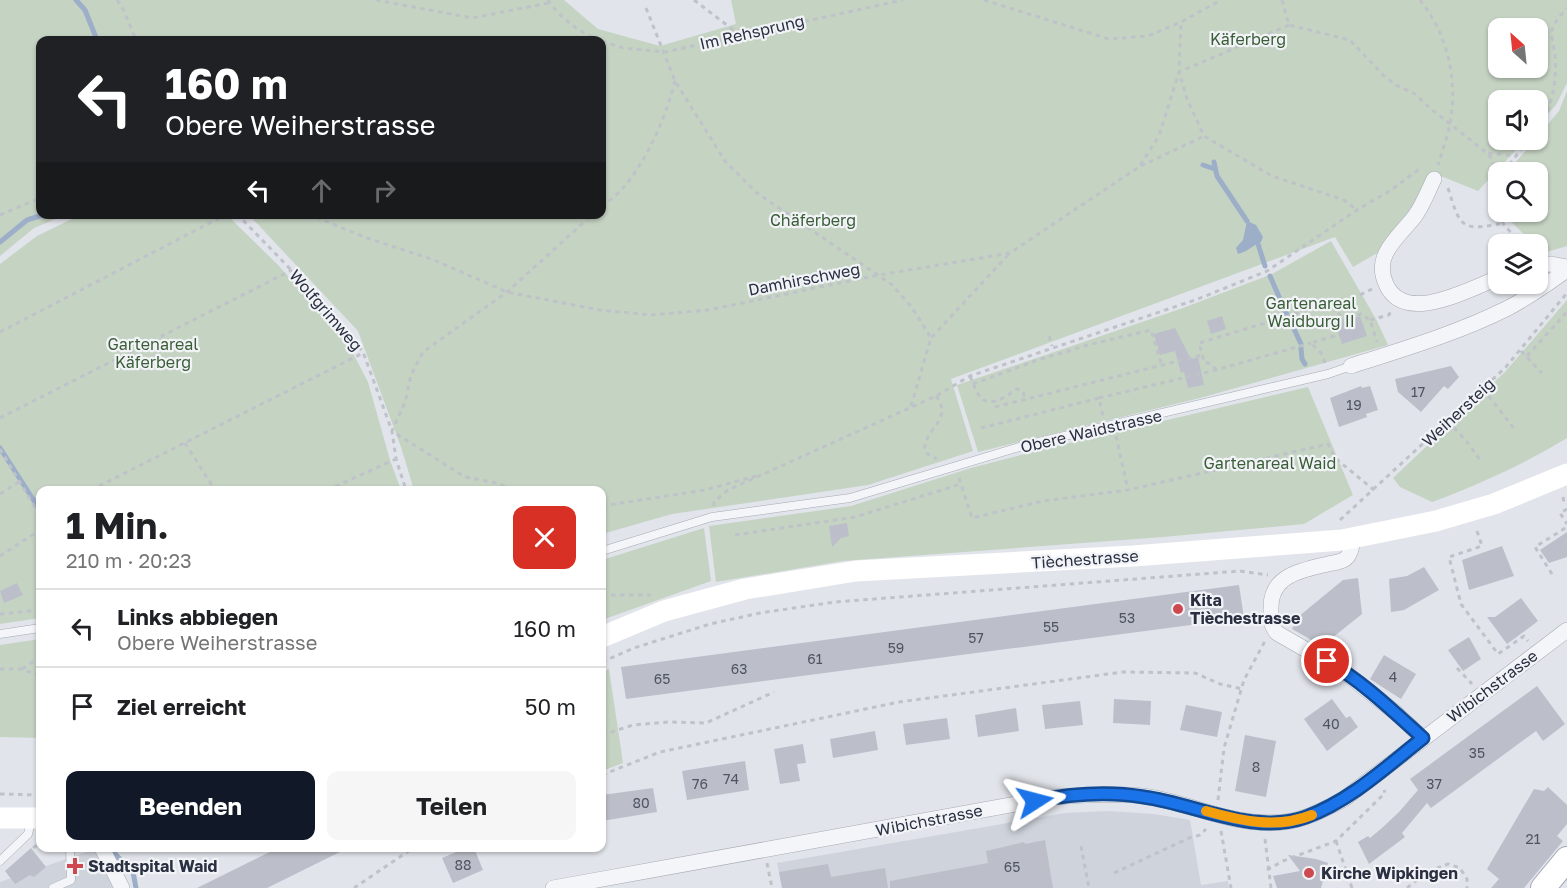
<!DOCTYPE html>
<html lang="de">
<meta charset="utf-8">
<style>
body{margin:0;font-family:"Golos Text",sans-serif;background:#f6f6f6;color:#202124;height:100vh;display:flex;flex-direction:column;font-size:22px;white-space:nowrap}
*{box-sizing:border-box;margin:0}
p{font-size:20px;color:#757577}
.icon{flex:none;width:33px;height:33px;fill:none;stroke:currentColor;stroke-width:2;stroke-linecap:round;stroke-linejoin:round}
.map{position:relative;flex:1;overflow:hidden}
.sheet{position:absolute;left:36px;top:486px;width:570px;height:366px;display:flex;flex-direction:column;background:#fff;border-radius:12px;box-shadow:0 2px 4px #0004}
.sheet>*{flex:none}
.guide{position:absolute;left:36px;top:36px;width:570px;height:183px;border-radius:12px;box-shadow:0 2px 4px #0004;background:#202124;color:#fff;overflow:hidden}
.needle{width:39px;rotate:333deg}
.controls{position:absolute;left:1488px;top:18px;display:grid;gap:12px}
.controls a{display:grid;place-items:center;width:60px;height:60px;border-radius:12px;background:#fff;box-shadow:0 2px 4px #0004;font-size:30px}
.pin{position:absolute;display:grid;place-items:center;width:51px;height:51px;color:#fff;margin:-26px;border:3px solid #fff;border-radius:50%;box-shadow:0 2px 6px #0007}
.me{position:absolute;width:66px;margin:-33px;rotate:81deg;stroke-linejoin:round;filter:drop-shadow(0 0 4px #0008)}
.turn{display:flex;align-items:center;gap:21px;height:126px;padding:0 30px;font-size:27px}
.turn .icon{width:78px;height:78px;stroke-width:2.5}
.turn b{display:block;font-size:42px;line-height:51px}
.lanes{display:flex;align-items:center;height:57px;padding:0 30px;background:#0003;justify-content:center;gap:30px;direction:ltr}
.lanes .off{opacity:.35}
.round{display:grid;place-items:center;flex:none;width:63px;height:63px;border-radius:12px;background:#f6f6f6}
.head{display:flex;align-items:center;justify-content:space-between;height:102px;padding:0 30px}
h1{font-size:36px;font-weight:700;line-height:45px}
.primary-button{display:flex;gap:12px;margin-top:auto;padding:12px 30px}
.primary-button a{flex:1;height:69px;border-radius:12px;background:#111827;color:#fff;font-size:24px;font-weight:700;line-height:69px;text-align:center}
.primary-button a+a{background:#f6f6f6;color:#202124}
ul{padding:0;list-style:none}
li{display:flex;align-items:center;gap:18px;height:78px;padding:0 30px;border-top:2px solid #e0e0e0}
li div{flex:1}
li b{display:block;font-size:22px}
li em{font-style:normal}
.map>svg:first-child{display:block}
.built{fill:#cfd3dc}
.green{fill:#c5d3c3;fill-rule:evenodd}
.water{fill:#9daec9}
.lines{fill:none;stroke-linecap:round;stroke-linejoin:round}
.stream{stroke:#9daec9;stroke-width:5}
.building{fill:#bcbfc9}
.lane-casing{stroke:#a6aab4;stroke-width:9}
.street-casing{stroke:#a6aab4;stroke-width:16}
.primary-casing{stroke:#a1a7b5;stroke-width:26}
.path{stroke:#bfc2c8;stroke-width:3;stroke-dasharray:4.5 4.5;stroke-linecap:butt}
.lane{stroke:#f4f5f8;stroke-width:8}
.street{stroke:#f4f5f8;stroke-width:15}
.secondary{stroke:#fff;stroke-width:21}
.primary{stroke:#fff;stroke-width:24}
.route-casing{stroke:#114b97;stroke-width:15}
.route{stroke:#1a73e8;stroke-width:10}
.slow{stroke:#f59e0b;stroke-width:10}
.poi-dot{fill:#cd484f;stroke:#f1f3f7;stroke-width:2}
.labels{text-anchor:middle;dominant-baseline:central;stroke-width:4.5;stroke-linejoin:round;paint-order:stroke}
.number-label{font-size:14px;fill:#4e5463}
.street-label{font-size:16px;fill:#2a3041;stroke:#f1f3f7}
.park-label{font-size:16px;fill:#3a5d37;stroke:#f1f3f7}
.poi-label{font-size:16px;font-weight:bold;fill:#2a3041;stroke:#f1f3f7;text-anchor:start}
</style>
<div class="map">
<svg width="1567" height="888" viewBox="0 0 1567 888">
<rect width="100%" height="100%" fill="#e1e4ea"/>
<path class="built" d="M1109 811 1154 814 1190 820 1201 885 1228 881 1229 888H782L777 863 1065 813Z
M95 849 113 888H0V882Z"/>
<path class="green" d="M0 0H564L598 29 660 46 736 24 731 0H1567V83L1556 105 1538 125V100H1498V140H1525L1478 191 1431 172 1410 212 1379 252 1353 267 1335 237 951 379 973 451 868 485 672 514 602 534V490H414L401 447 358 331 249 215 602 214V40H40V214L65 215 34 228 0 256ZM1498 28H1538V68H1498Z
M1567 91V246L1543 253 1538 248V244H1534L1504 215V212H1538V172H1507L1535 140H1538V136L1559 111Z
M80 215H227L277 264 345 338 368 382 390 460 401 490H40V618L0 624V264L37 236Z
M1331 241 1377 321 1388 345 1200 398 978 452 957 385 1183 308 1272 274Z
M1567 300V438C1524 464 1480 484 1432 502L1400 487 1393 478 1505 372Z
M1308 387 1353 495 1304 524 1163 537 843 561 716 582 709 526 851 506 971 468 1056 446Z
M704 528 711 581 602 620V560Z
M40 639V738L0 737V645Z
M609 669 623 763 602 771V672Z"/>
<path class="water" d="M1247 221 1256 225 1263 237 1261 242C1252 246 1247 252 1238 254L1236 248 1243 240Z"/>
<g class="lines">
<path class="stream" d="M76 0 85 10 97 40
M1214 162 1217 176 1247 221
M1203 165 1215 169
M0 242 27 220 46 214
M1258 244 1265 266
M1270 276 1287 315
M1289 318 1301 344
M1301 348 1302 359 1305 364
M0 448 40 510
M112 851 133 872 136 888"/>
</g>
<path class="building" d="M1222 316 1226 329 1211 334 1207 321Z
M1360 316 1367 336 1342 344 1335 324Z
M1175 328 1191 359 1198 357 1204 385 1188 388 1184 372 1181 373 1175 351 1160 355 1154 334Z
M1451 366 1459 377 1448 389 1444 386 1421 412 1398 392 1395 379Z
M1361 386 1362 388 1370 386 1378 410 1366 414 1367 417 1339 427 1330 398Z
M847 523 849 536 841 538 832 547 829 526Z
M1567 532V557L1549 563 1540 550Z
M1502 546 1514 576 1469 590 1462 560Z
M1424 567 1439 590 1404 610 1391 612 1389 579 1407 576Z
M1358 578 1362 614 1322 646 1292 629 1298 617 1343 580Z
M17 583 23 595 4 603 0 591Z
M1239 585 1244 618 626 699 621 667Z
M1521 598 1538 621 1507 644 1487 617H1495Z
M1469 637 1481 659 1463 671 1448 650Z
M1384 655 1416 674 1401 699 1370 679Z
M1537 686 1565 724 1543 741 1536 731 1431 808 1427 803 1402 833 1405 837 1369 864 1358 842 1368 836 1370 838 1382 828 1399 812 1418 790 1410 779Z
M1114 699 1151 701 1150 725 1113 723Z
M1332 699 1346 718 1350 716 1358 727 1327 751 1304 719Z
M1080 701 1083 725 1045 729 1042 705Z
M1186 705 1222 712 1217 737 1180 730Z
M1016 708 1019 731 978 737 975 715Z
M947 718 950 739 906 745 903 724Z
M875 731 878 750 833 758 830 739Z
M1245 735 1276 741 1266 797 1235 791Z
M803 744 806 763 797 764 800 781 780 784 774 749Z
M745 761 749 790 687 800 682 771Z
M1548 787 1567 805V824L1557 836 1563 841 1524 888H1491L1499 879 1487 869 1534 789 1544 791Z
M653 788 657 812 602 821V795Z
M1045 840 1053 888H890V881L988 863 986 851 1024 842 1025 844Z
M31 848 46 867 34 877 30 875 15 884 5 871Z
M278 848H348L267 888H197Z
M466 848H474L483 870 453 883 442 858Z
M1288 855 1316 859 1328 863 1321 888H1277L1273 876 1300 871Z
M828 864 831 877 885 868 888 888H782L779 872Z"/>
<g class="lines">
<defs>
<path id="lane" d="M602 551 712 517 850 498 1026 445 1328 374 1351 366
M0 634 40 628
M0 861 28 834 31 821
M53 888 71 880 70 848"/>
<path id="street" d="M1434 179C1428 191 1423 205 1415 216 1406 228 1393 239 1386 253 1381 263 1381 273 1386 284 1404 326 1469 289 1498 278
M1538 265 1550 264 1567 267
M1351 366C1404 349 1458 333 1508 308 1529 297 1548 283 1567 270
M1354 538C1352 544 1351 555 1345 559 1341 562 1333 563 1328 564 1302 570 1271 575 1271 607 1271 617 1270 625 1277 633L1343 671 1396 713 1423 738
M102 848 122 888
M553 888 1055 797C1084 795 1114 793 1143 796 1190 802 1235 828 1283 822 1305 820 1325 809 1344 799L1567 630"/>
<path id="primary" d="M1543 888 1567 859"/>
</defs>
<use href="#lane" class="lane-casing"/>
<use href="#street" class="street-casing"/>
<use href="#primary" class="primary-casing"/>
<path class="path" d="M117 0 124 11 136 40
M376 0 472 18 549 3
M548 0C559 17 581 34 600 40
M694 0 740 35
M984 0 1109 39 1148 36 1181 22 1221 0
M1282 0 1289 25 1350 40 1384 76 1396 85 1415 94 1431 109 1487 153 1492 159 1496 183
M1420 0C1448 35 1458 80 1450 124 1447 138 1442 152 1438 165
M646 8 675 81 725 161 757 193 891 284 911 306 931 338
M1289 25 1179 72 1187 99 1204 136 1272 176 1344 200 1357 210
M602 41 623 48 665 52 903 0
M1538 127C1553 107 1557 80 1555 55 1554 47 1550 35 1553 27 1556 20 1562 14 1567 8
M1488 153 1516 156
M1141 166 1204 136
M1504 172 1528 140
M1498 180C1481 205 1505 227 1523 244
M1448 188C1460 227 1461 232 1503 223
M602 207C608 201 617 195 623 188 647 160 666 117 675 81
M237 214 328 308 363 352 392 431 396 459 406 490
M308 214 367 238 434 260 507 292 600 310 651 315 708 310 879 275 1010 253 1139 167 1159 136 1179 72 1181 22
M0 215 40 198
M1336 307 1372 289
M1370 320 1389 315 1391 310
M0 332 227 214
M1049 336 1052 346
M1521 351 1542 373
M1527 356 1567 312
M1325 363 1321 353 1311 343 1334 336 1330 324 1361 314 1370 320 1377 342
M1216 370 1212 364 1204 362 1199 343 1292 315 1332 300 1342 320
M970 376C978 394 981 410 1005 397 1010 395 1012 391 1017 389L1023 391 1025 399
M973 384 1035 361 1088 345 1151 330 1162 366
M1483 389 1516 431
M936 396C956 421 918 432 926 453L937 459
M1099 398 1216 370 1311 343
M911 406 931 338 1009 254
M995 407 1202 355
M0 418 292 270
M1448 421 1468 443 1480 460
M981 428 1099 398 1103 416
M1116 436 1128 490
M185 443 215 490
M0 449 40 516
M959 478 972 518 1043 501 1128 490 1328 444 1335 458 1374 490
M91 490 363 353
M327 490 396 459
M513 490 497 483 465 477 392 431 405 402 411 375 423 352 507 292 593 214
M0 494 20 481
M1563 497 1564 502 1567 501
M602 506 705 490 756 476
M714 506V502L728 490 936 396 970 376 1198 299 1267 271 1357 210 1391 190 1422 167
M1567 509 1560 513 1567 524
M1340 520 1505 368 1567 293
M1477 531 1482 546 1449 557 1461 604 1498 654 1524 636 1528 641
M735 535 855 517 961 484
M0 556 40 530
M1552 574 1535 547 1567 527
M602 595H651
M0 614 40 610
M602 662 634 648 710 624 760 613 835 602 1240 571 1268 575
M1457 668 1472 684
M0 669H22L40 676
M22 669 40 657
M602 735 633 725 668 722 706 723 774 692
M602 775 660 752 899 702 1123 672 1195 673 1220 684 1242 689
M0 794 40 795
M1218 800 1224 748 1244 680 1265 641
M1221 831 1231 888
M1265 839 1271 888
M1336 841 1352 888
M1081 846 1089 888
M33 848 40 843
M767 863 772 888
M1267 870 1283 861 1336 841 1385 793 1384 790
M1114 873 1189 838 1200 835 1206 829
M354 888 413 848
M1407 888 1427 872 1448 864 1460 868 1467 879V888"/>
<use href="#lane" class="lane"/>
<use href="#street" class="street"/>
<path class="secondary" d="M602 637 664 611 745 589 856 571 1133 556 1342 540 1436 521 1494 504 1567 474
M0 818H40"/>
<use href="#primary" class="primary"/>
</g>
<g class="lines">
<defs>
<path id="route" d="M1035 801C1070 794 1108 791 1144 797 1196 804 1254 836 1306 817 1350 801 1386 767 1423 738 1393 711 1362 681 1327 661"/>
</defs>
<use href="#route" class="route-casing"/>
<use href="#route" class="route"/>
<path class="slow" d="M1206 811C1241 821 1277 829 1312 815"/>
</g>
<g class="poi-dot">
<circle cx="1178" cy="609" r="6"/>
<path d="M72 857h6v6h6v6h-6v6h-6v-6h-6v-6h6z"/>
<circle cx="1309" cy="873" r="6"/>
</g>
<g class="labels">
<g class="number-label">
<text x="1418" y="391">17</text>
<text x="1354" y="404">19</text>
<text x="1127" y="617">53</text>
<text x="1051" y="626">55</text>
<text x="976" y="637">57</text>
<text x="896" y="647">59</text>
<text x="815" y="658">61</text>
<text x="739" y="668">63</text>
<text x="1393" y="676">4</text>
<text x="662" y="678">65</text>
<text x="1331" y="723">40</text>
<text x="1477" y="752">35</text>
<text x="1256" y="766">8</text>
<text x="731" y="778">74</text>
<text x="700" y="783">76</text>
<text x="1434" y="783">37</text>
<text x="641" y="802">80</text>
<text x="1533" y="838">21</text>
<text x="463" y="864">88</text>
<text x="1012" y="866">65</text>
</g>
<g class="street-label">
<text transform="translate(752 32) rotate(-13)">Im Rehsprung</text>
<text transform="translate(804 279) rotate(-11)">Damhirschweg</text>
<text transform="translate(326 310) rotate(49)">Wolfgrimweg</text>
<text transform="translate(1458 412) rotate(-43)">Weihersteig</text>
<text transform="translate(1091 431) rotate(-13)">Obere Waidstrasse</text>
<text transform="translate(1085 559) rotate(-4)">Tièchestrasse</text>
<text transform="translate(1492 686) rotate(-37)">Wibichstrasse</text>
<text transform="translate(929 820) rotate(-11)">Wibichstrasse</text>
</g>
<g class="park-label">
<text x="1248" y="39">Käferberg</text>
<text x="813" y="220">Chäferberg</text>
<text x="1311" y="303">Gartenareal<tspan x="1311" dy="18">Waidburg II</tspan></text>
<text x="153" y="344">Gartenareal<tspan x="153" dy="18">Käferberg</tspan></text>
<text x="1270" y="463">Gartenareal Waid</text>
</g>
<g class="poi-label">
<text x="1190" y="600">Kita<tspan x="1190" dy="18">Tièchestrasse</tspan></text>
<text x="88" y="866">Stadtspital Waid</text>
<text x="1321" y="873">Kirche Wipkingen</text>
</g>
</g>
</svg>
<div class="controls">
<a><svg class="needle" viewBox="-14 -14 28 28"><path d="M0-13l5 13h-10z" fill="#e53935"/><path d="M0 13l5-13h-10z" fill="#757577"/></svg></a>
<a><svg class="icon" aria-label="sound" viewBox="0 0 24 24"><path d="M4 9h4l5-4v14l-5-4H4zM17 9q2 3 0 6"/></svg></a>
<a><svg class="icon" aria-label="search" viewBox="0 0 24 24"><circle cx="10" cy="10" r="6"/><path d="M15 15l6 6"/></svg></a>
<a><svg class="icon" aria-label="layers" viewBox="0 0 24 24"><path d="M12 4l9 5-9 5-9-5zM3 14l9 5 9-5"/></svg></a>
</div>
<div class="pin" style="left:1327px;top:661px;background:#d93025"><svg class="icon" aria-label="arrive" viewBox="0 0 24 24"><path d="M6 21V4h12l-3 4 3 4H6"/></svg></div>
<svg class="me" style="left:1035px;top:801px" viewBox="-20 -20 40 40"><path d="M0-17L14 15 0 8-14 15z" fill="#1a73e8" stroke="#fff" stroke-width="4"/></svg>
<div class="guide">
<div class="turn"><svg class="icon" aria-label="left" viewBox="0 0 24 24"><path d="M17 20v-9H6M10 6l-5 5 5 5"/></svg><div><b>160 m</b>Obere Weiherstrasse</div></div>
<div class="lanes"><svg class="icon" aria-label="left" viewBox="0 0 24 24"><path d="M17 20v-9H6M10 6l-5 5 5 5"/></svg><svg class="icon off" aria-label="ahead" viewBox="0 0 24 24"><path d="M12 20V5M6 11l6-6 6 6"/></svg><svg class="icon off" aria-label="right" viewBox="0 0 24 24"><path d="M7 20v-9h11M14 6l5 5-5 5"/></svg></div>
</div>
<section class="sheet">
<div class="head"><div><h1>1 Min.</h1><p>210 m · 20:23</p></div><a class="round" style="background:#d93025;color:#fff"><svg class="icon" aria-label="close" viewBox="0 0 24 24"><path d="M6 6l12 12M18 6L6 18"/></svg></a></div>
<ul>
<li><svg class="icon" aria-label="left" viewBox="0 0 24 24"><path d="M17 20v-9H6M10 6l-5 5 5 5"/></svg><div><b>Links abbiegen</b><p>Obere Weiherstrasse</p></div><em>160 m</em></li>
<li><svg class="icon" aria-label="arrive" viewBox="0 0 24 24"><path d="M6 21V4h12l-3 4 3 4H6"/></svg><div><b>Ziel erreicht</b></div><em>50 m</em></li>
</ul>
<div class="primary-button"><a>Beenden</a><a>Teilen</a></div>
</section>
</div>
